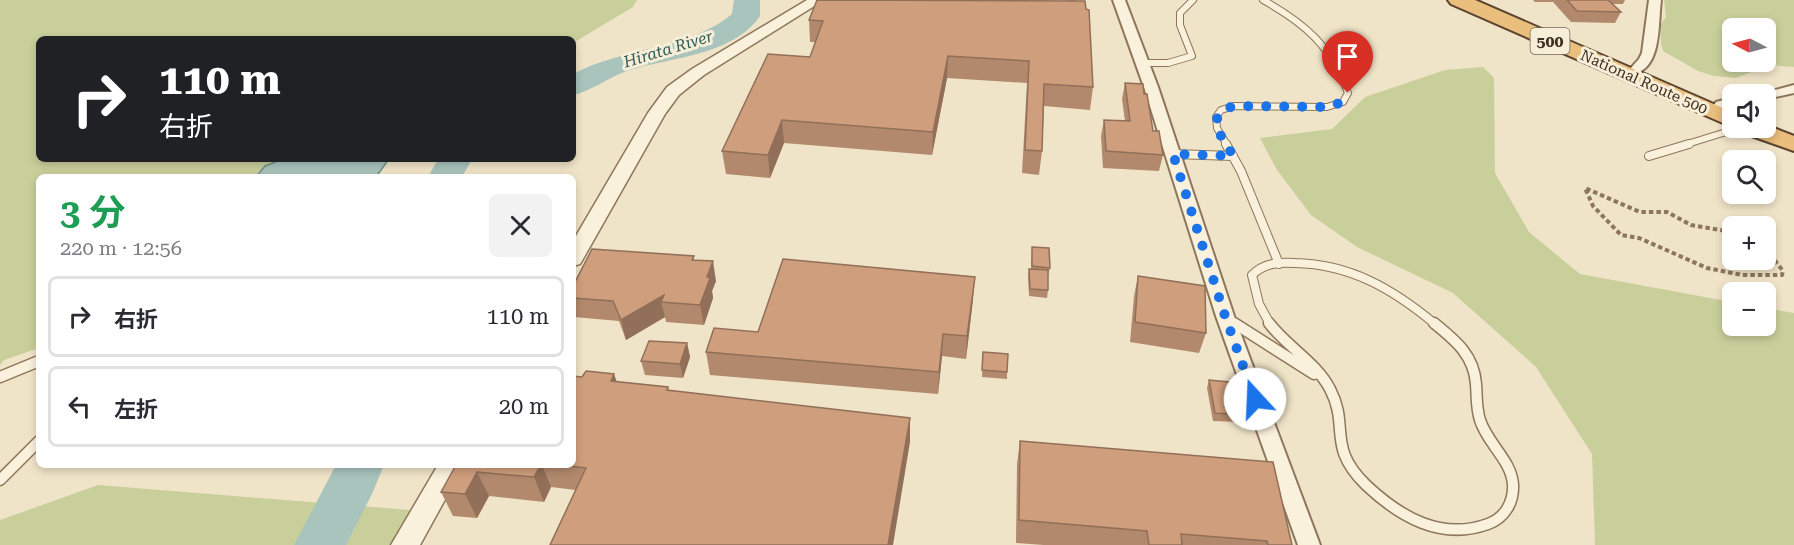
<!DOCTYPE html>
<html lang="ja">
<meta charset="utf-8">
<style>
body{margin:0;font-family:"Roboto Serif","Noto Sans JP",serif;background:#f2f2f3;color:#2b2b33;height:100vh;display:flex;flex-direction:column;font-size:22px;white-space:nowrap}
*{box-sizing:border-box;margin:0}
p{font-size:20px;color:#7c7c81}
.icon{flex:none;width:33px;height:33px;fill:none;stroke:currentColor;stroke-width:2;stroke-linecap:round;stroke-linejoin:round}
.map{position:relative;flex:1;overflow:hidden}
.panel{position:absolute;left:36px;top:174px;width:540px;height:294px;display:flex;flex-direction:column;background:#fff;border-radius:9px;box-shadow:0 3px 9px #0003}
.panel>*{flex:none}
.banner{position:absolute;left:36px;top:36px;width:540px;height:126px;border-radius:9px;box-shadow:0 3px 9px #0003;background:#202124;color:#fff;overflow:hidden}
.needle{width:39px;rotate:276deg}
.tools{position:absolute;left:1722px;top:18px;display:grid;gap:12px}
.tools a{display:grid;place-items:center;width:54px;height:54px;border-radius:9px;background:#fff;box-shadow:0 3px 9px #0003;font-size:30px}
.pin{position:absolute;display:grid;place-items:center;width:51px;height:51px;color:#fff;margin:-62px -26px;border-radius:50% 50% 50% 0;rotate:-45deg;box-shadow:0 0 6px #0007}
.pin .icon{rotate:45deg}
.me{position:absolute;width:66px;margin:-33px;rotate:340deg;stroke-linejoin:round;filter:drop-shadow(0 0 4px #0008)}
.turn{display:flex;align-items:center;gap:21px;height:126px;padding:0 24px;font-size:27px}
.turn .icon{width:78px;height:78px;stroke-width:2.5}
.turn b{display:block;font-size:42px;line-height:51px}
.round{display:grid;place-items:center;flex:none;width:63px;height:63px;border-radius:9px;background:#f2f2f3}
.summary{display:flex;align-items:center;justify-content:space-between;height:102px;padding:0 24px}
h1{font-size:36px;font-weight:700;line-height:45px;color:#1e9e55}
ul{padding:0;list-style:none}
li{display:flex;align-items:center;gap:18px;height:81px;margin:0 12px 9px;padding:0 12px;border:3px solid #e1e1e2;border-radius:9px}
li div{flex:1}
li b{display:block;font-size:22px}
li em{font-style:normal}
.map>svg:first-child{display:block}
.green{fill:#c9cf9b;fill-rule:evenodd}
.water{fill:#a9c4bc;stroke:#6f938a;stroke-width:1.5}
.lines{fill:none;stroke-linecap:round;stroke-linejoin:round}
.river{fill:#a9c4bc;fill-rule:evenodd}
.service-far2-casing{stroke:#8d765c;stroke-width:8}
.service-far1-casing{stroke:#8d765c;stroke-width:10}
.service-casing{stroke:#8d765c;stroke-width:13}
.minor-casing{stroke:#8d765c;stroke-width:4}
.tertiary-casing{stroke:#8d765c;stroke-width:3}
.trunk-casing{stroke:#5b4430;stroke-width:4}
.path{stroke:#8d765c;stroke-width:4;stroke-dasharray:4.5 3;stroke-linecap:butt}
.service-far2{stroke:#faf1dc;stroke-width:6}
.service-far1{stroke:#faf1dc;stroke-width:8}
.service{stroke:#faf1dc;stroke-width:10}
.minor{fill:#faf1dc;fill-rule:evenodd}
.tertiary{fill:#faf1dc;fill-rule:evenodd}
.trunk{fill:#eabe7c;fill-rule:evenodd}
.wall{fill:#b2896c}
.shaded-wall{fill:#916f58}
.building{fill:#cf9f7d;stroke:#916f58;stroke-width:1.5}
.route{stroke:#1a73e8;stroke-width:10;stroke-dasharray:0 18}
.labels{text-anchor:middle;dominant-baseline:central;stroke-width:6;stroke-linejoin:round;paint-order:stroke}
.far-street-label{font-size:15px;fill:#3d2e20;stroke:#f7eed8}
.shield{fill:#f7eed8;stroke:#756857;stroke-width:1.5}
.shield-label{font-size:16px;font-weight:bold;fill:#3d2e20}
.far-water-label{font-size:16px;font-style:italic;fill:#2f5d5a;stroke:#f7eed8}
</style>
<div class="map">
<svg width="1794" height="545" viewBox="0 0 1794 545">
<rect width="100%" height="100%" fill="#f0e4c8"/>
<path class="green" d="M0 0H637L633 7 573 43V39H39V159H283L265 166 256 177H39V348L4 360 0 365Z
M1664 0H1794V67L1770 65 1736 78 1714 76 1698 71 1663 51C1660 43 1662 36 1659 27L1666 17ZM1732 28H1766V62H1732Z
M1483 67 1494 78 1495 173 1529 232 1580 274 1732 302V326H1766V308L1794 313V545H1595L1592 454 1536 367 1453 293 1357 247 1311 215 1277 170 1260 138 1332 129 1365 97 1445 70Z
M98 485 410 510 390 545H0V520Z"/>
<path class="water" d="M283 159H389L376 177H256L265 166Z"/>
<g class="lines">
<path class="river" d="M734 0H760V16C732 57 667 57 624 72 606 79 591 91 573 95V74C621 48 693 48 732 14Z
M438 159H472L462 177H428Z
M336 465H384L372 494 346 545H294Z"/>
<defs>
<path id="service-far2" d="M1142 63H1168L1192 56 1180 25V13L1193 0
M1227 145 1217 128 1216 117 1221 110 1234 106 1327 107 1343 102 1348 93C1331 46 1306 24 1263 0
M1684 145 1739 128"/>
<path id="service-far1" d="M1226 144 1241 171 1279 264
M1173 154 1233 156
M1649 156 1689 144
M1227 318 1236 324
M1270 324 1259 304 1252 275C1264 263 1279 262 1295 263 1350 264 1393 289 1435 324"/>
<path id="service" d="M1234 323 1314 374
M1269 323C1287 347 1316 362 1330 389 1350 427 1326 446 1366 485 1400 517 1441 541 1488 524 1505 518 1514 502 1513 484 1511 460 1487 443 1480 420 1476 408 1477 396 1476 384 1474 355 1455 340 1434 323
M0 377 39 361
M0 480 39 441"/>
<path id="minor" d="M1113 0H1125L1158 87 1234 316 1320 545H1298L1216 316 1144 87Z
M1649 0H1661C1658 21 1662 66 1636 73L1630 69 1639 59 1642 53Z
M1794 85V93L1766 99V94H1760Z
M1732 98V106L1721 109 1714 105 1716 102Z"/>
<path id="tertiary" d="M807 0H824L704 75 679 95 665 114 583 259 580 264 573 266V241L648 113 667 87 692 69Z
M438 465H464L420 545H391Z"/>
<path id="trunk" d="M1448 0H1475L1732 112V127L1451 4Z
M1766 125 1794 136V151L1743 133 1739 128H1766Z"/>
</defs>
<use href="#service-far2" class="service-far2-casing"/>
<use href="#service-far1" class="service-far1-casing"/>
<use href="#service" class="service-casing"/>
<use href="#minor" class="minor-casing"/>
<use href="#tertiary" class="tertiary-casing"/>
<use href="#trunk" class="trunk-casing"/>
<path class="path" d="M1732 232 1691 225 1667 212H1640L1585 188 1593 206 1621 235 1639 238 1707 268 1742 275H1782L1783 271 1766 249"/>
<use href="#service-far2" class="service-far2"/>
<use href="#service-far1" class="service-far1"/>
<use href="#service" class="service"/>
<use href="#minor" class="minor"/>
<use href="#tertiary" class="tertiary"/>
<use href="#trunk" class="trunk"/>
</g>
<path class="wall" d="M1075 0 1093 87 1090 110 1044 106 1042 151 1039 175 1022 173 1027 83 947 78 932 155 784 143 770 178 726 174 722 151 810 57 816 42H810L809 20Z
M1533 0H1625L1623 4H1613L1621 12 1615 23 1571 22 1553 2H1535Z
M1125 83 1144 94 1153 131 1163 155 1159 171 1103 168 1101 136 1104 120 1125 121 1122 99Z
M1032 247 1050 268 1048 275V290L1047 298 1029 296 1028 276 1029 269H1031Z
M694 256V260L716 281 712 291 713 298 704 325 666 322 665 317 626 340 619 321 574 317 573 286Z
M1138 276 1206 333 1199 353 1130 342 1134 296Z
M973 299 966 359 942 356 938 394 710 375 706 352 758 332Z
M687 343 690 357 683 378 645 375 641 361Z
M983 352 1007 372V379L982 377Z
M614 374 617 382 668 387 669 390 910 442 576 490 551 487 544 502 489 496 477 518 453 516 441 492 456 465H573L582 377Z
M1209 380 1231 395 1240 415 1238 422 1213 421 1207 388Z
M1020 441 1292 545H1044L1016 543 1017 464Z"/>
<path class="shaded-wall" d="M948 56 947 78 932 155 933 132Z
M782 120 784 143 770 178 768 155Z
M713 261 716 281 712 291 713 298 704 325 700 305 707 277Z
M975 277 973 299 966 359 967 336Z
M664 295 661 302 665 317 626 340 621 320Z
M943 334 942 356 938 394 939 372Z
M687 343 690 357 683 378 680 364Z
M573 344 576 353 573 360Z
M614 374 621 398 611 381Z
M910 418V442L893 545H888Z
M541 465H542L551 487 544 502 534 477Z
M477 472 489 496 477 518 465 494Z"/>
<path class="building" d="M817 0 1085 1 1086 9 1089 10 1093 87 1044 84 1042 151 1025 150 1029 61 948 56 933 132 782 120 768 155 722 151 768 54 810 57 823 21 809 20Z
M1567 0H1608L1621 12 1577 11Z
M1125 83 1143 84 1144 94H1147L1153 131H1159L1163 155 1106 151 1104 120 1130 121Z
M1032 247 1049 248 1050 268 1032 266Z
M592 249 694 256 692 260 713 261 707 277 710 278 700 305 661 302 664 295 621 320 613 301 573 298V286Z
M783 259 975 277 967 336 943 334 939 372 706 352 714 328 758 332Z
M1029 269 1048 270V290L1030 289Z
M1138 276 1205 286 1206 333 1135 322Z
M649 341 687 343 680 364 641 361Z
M983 352 1008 354 1007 372 982 370Z
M586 371 614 374 611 381 668 387 667 390 910 418 888 545H550L586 468 560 465H573V376L582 377Z
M1209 380 1229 382 1231 395H1236L1240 415 1215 413Z
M1020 441 1273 462 1292 545H1268L1267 541 1181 534 1182 545H1149L1147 531 1019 520Z
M456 465H541L534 477 477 472 465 494 441 492Z"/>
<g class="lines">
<path class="route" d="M1255 399 1225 316 1173 154 1233 156C1222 136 1202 116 1234 106L1327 107 1343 102 1348 93"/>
</g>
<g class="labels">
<g class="far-street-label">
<text transform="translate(1644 82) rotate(24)">National Route 500</text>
</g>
<rect class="shield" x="1530.5" y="28" width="39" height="26" rx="4.5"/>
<g class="shield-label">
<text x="1550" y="41">500</text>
</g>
<g class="far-water-label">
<text transform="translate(668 49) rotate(-17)">Hirata River</text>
</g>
</g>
</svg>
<div class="tools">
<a><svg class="needle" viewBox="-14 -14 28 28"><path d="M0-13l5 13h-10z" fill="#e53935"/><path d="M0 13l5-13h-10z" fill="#7c7c81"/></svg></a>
<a><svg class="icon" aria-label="sound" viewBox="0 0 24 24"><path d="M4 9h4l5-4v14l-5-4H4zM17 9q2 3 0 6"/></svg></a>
<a><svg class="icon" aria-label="search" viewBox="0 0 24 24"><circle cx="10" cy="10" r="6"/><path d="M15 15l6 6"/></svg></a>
<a>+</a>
<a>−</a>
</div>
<div class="pin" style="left:1348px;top:93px;background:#d93025"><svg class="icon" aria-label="arrive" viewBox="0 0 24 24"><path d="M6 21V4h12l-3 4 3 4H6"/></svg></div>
<svg class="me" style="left:1255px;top:399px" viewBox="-20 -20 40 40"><circle r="19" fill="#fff"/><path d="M0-13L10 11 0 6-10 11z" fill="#1a73e8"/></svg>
<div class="banner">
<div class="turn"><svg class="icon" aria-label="right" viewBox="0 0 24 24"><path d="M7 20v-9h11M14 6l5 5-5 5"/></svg><div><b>110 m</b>右折</div></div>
</div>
<section class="panel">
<div class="summary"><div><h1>3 分</h1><p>220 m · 12:56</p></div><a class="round"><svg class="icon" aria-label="close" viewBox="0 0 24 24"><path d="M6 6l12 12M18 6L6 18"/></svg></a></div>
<ul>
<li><svg class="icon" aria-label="right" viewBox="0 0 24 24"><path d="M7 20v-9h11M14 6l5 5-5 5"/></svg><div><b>右折</b></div><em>110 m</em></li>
<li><svg class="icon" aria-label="left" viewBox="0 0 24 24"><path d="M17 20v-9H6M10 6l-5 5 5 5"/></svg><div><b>左折</b></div><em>20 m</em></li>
</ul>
</section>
</div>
